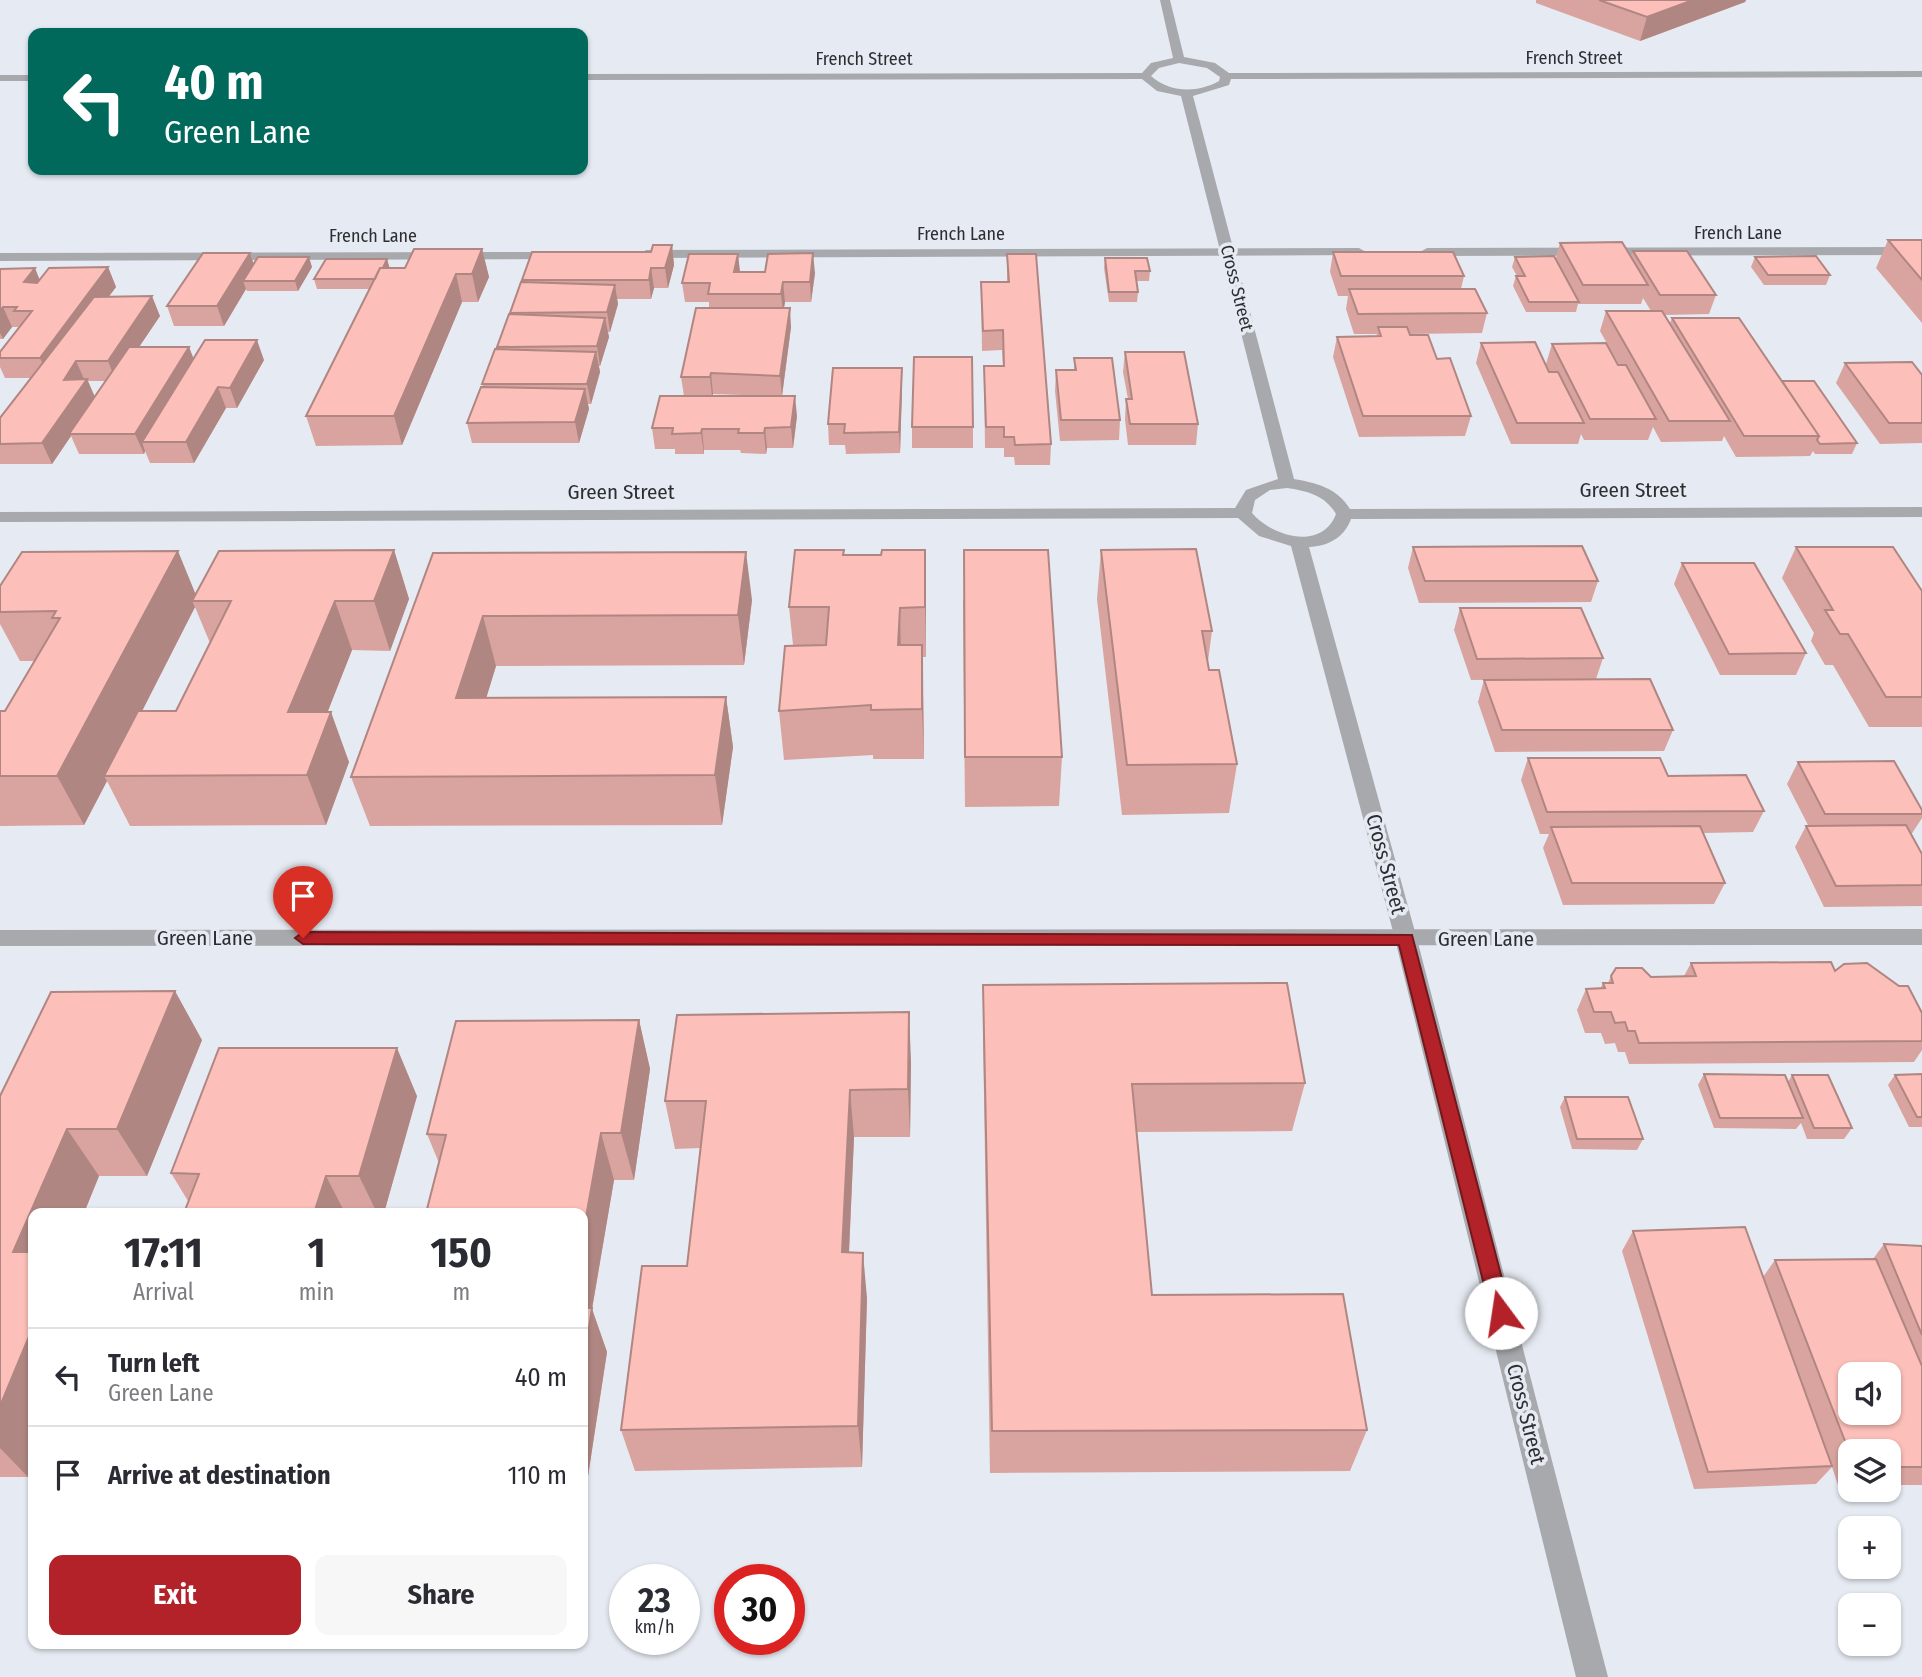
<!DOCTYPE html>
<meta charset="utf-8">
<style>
body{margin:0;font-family:"Fira Sans Condensed",sans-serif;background:#f7f7f7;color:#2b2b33;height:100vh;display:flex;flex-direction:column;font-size:26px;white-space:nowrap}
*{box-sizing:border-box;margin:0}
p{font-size:23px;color:#7c7c81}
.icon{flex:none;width:38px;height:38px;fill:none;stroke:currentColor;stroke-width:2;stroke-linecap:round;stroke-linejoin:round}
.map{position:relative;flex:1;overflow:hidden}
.details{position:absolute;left:28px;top:1208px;width:560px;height:441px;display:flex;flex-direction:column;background:#fff;border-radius:14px;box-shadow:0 2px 5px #0004}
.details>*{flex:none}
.hud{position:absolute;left:28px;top:28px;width:560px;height:147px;border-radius:14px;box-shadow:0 2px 5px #0004;background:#00695c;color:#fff;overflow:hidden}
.controls{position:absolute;left:1838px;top:1362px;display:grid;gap:14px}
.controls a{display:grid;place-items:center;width:63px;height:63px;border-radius:14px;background:#fff;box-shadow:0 2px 5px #0004;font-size:35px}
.speed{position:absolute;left:609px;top:1564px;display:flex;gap:14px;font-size:35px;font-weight:700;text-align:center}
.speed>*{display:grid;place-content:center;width:91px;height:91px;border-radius:50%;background:#fff;box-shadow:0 2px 5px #0004;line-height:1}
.speed small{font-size:18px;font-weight:400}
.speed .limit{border:10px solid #d22;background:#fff;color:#111}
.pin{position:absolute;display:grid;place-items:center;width:60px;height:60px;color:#fff;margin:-72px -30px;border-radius:50% 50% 50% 0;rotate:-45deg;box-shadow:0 0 7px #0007}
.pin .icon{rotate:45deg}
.me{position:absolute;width:77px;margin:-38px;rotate:346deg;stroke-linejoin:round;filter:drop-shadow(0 0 5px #0008)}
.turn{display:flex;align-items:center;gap:24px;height:147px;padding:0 21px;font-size:32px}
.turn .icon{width:91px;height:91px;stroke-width:2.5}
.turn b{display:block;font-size:49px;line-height:60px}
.eta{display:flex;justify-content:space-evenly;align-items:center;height:119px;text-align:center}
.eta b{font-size:42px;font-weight:700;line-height:49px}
.cta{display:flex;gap:14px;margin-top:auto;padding:14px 21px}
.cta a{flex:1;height:80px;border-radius:14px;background:#b32229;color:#fff;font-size:28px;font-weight:700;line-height:80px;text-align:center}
.cta a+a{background:#f7f7f7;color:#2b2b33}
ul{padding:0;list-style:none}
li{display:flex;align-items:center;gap:21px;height:98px;padding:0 21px;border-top:2px solid #e1e1e2}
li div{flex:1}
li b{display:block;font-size:26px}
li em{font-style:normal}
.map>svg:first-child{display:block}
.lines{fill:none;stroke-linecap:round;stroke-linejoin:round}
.service{fill:#a8a9ad;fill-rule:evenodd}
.minor{fill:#a8a9ad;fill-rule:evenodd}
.wall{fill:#d9a49f;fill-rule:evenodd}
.shaded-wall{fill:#b08682}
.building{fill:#fcbfb9;stroke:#b08682;stroke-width:2;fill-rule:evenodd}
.route{fill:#b32229;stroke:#74161b;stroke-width:2}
.labels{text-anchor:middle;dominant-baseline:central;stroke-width:7;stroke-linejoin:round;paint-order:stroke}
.far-street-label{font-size:18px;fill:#2c2e31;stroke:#e6eaf2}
.street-label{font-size:21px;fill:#2c2e31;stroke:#e6eaf2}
</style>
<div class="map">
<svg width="1922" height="1677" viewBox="0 0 1922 1677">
<rect width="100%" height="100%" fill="#e6eaf2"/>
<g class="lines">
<path class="service" d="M1922 247V255L1427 256 1420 252 1427 248Z
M1359 248 1366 252 1364 255 646 258 639 254 646 250Z
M563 252 565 255 558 259 0 261V253Z
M1922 929V945L0 946V930Z"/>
<path class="minor" d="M1160 0H1170L1184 57 1215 63 1229 73 1922 71V77L1231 79 1229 85 1193 96 1294 479C1317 483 1337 488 1350 509L1922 507V517L1351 519C1344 538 1328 546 1309 547L1417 939 1608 1677H1576L1395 939 1291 546 1259 536 1238 518 0 522V512L1235 508 1246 490 1278 479 1181 96 1157 91 1142 79 583 80V74L1142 73 1151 63 1173 58ZM1179 63 1207 68 1220 77 1219 81C1198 93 1170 93 1151 76L1159 68ZM1287 488C1307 491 1325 495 1336 514 1322 551 1272 537 1252 513L1255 500 1270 490Z
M0 75H33V81H0Z"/>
</g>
<path class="wall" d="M1536 0H1746L1745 2 1640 41 1536 3Z
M1888 240H1922V323L1876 268Z
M1560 243 1631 257 1633 251 1716 295 1709 314 1665 315 1670 323 1672 318 1782 381 1857 443 1852 454H1815L1813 451 1810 456 1736 457 1724 436 1722 441 1661 442 1653 427 1648 440H1584L1581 434 1578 444H1511L1476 363 1481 343 1549 372H1550L1546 364 1552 344 1619 365 1600 331 1606 311H1651L1643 298 1641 304H1578L1576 312H1526L1513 286 1516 276H1517L1512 267 1515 257 1556 258Z
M672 245 674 265 668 288H654L651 299H617L618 304 610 332H608L609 337 600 366H599L600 372 591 404H588L589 409 579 443H472L467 423 483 387 482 384 497 349V347L510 315V313L522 282V280L651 252Z
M482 249 489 277 478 302H462L402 445 316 446 306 416 370 289H317L314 279 387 259 389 268H405Z
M1333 252 1464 276 1461 289 1487 313 1482 333 1409 334 1437 359 1471 416 1465 436 1359 437 1333 357 1337 337 1376 336 1377 334H1354L1346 309 1348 296H1338L1330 272Z
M250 253 254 264 312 267 298 291H247L246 289 224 326H174L167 306Z
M738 254 740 272 815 273 811 302H785L784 308 791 327 782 396 797 416 793 448H767L766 454 741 453 740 450H704V454H675V449H655L652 428 684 396 681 377 709 308V302H685L682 283ZM713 394 769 396H712Z
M1007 254 1051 444 1050 465H1015L1014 457H1004V448H985L984 366H1003L1002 350 982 351 981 282H1007Z
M1755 257 1830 275 1826 285H1764L1751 267Z
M1105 258 1150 271 1149 281H1136L1138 292 1137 302H1109L1104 268Z
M108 267 116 287 108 297 160 316 139 347H189L193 359 264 360 237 408H226L194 463H150L145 451 144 454H79L71 436 52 464H0V418L31 378H5L0 367V352L20 327H12L3 339H0V269L40 279ZM88 381H106L95 397Z
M1125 352 1198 424 1196 445H1128L1125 420 1126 399H1128L1123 372Z
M1074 358 1120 420 1119 440 1060 441 1055 391 1056 370H1074Z
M1845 363 1922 375V443L1880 444 1836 383Z
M902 368V388L900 453 846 454 845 445H829L828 424Z
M912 427H973V448H912Z
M1413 547 1598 581 1591 602 1419 603 1408 568Z
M1796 547 1922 591V727H1869L1833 665H1825L1811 641 1814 633 1782 578Z
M394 550 409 599 390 651 352 650 327 712 349 762 326 825 130 826 107 781 84 825 0 826V711H5L34 661H20L0 624V586L196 594ZM195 607 210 643 176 711H142Z
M844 550V555H881L925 550 926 657H923L924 759H873V755L784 760 779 711 793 645 789 607Z
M1101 550 1212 631 1208 661 1209 670 1237 764 1229 813 1122 815 1097 599Z
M433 553 752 600 744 665 496 666 486 698 726 697 733 747 722 825 370 826 351 777Z
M1682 563 1806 653 1796 675H1720L1674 584Z
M963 599 1062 757 1059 806 965 807Z
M1460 608 1603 658 1596 679 1471 680 1454 630Z
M1484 680 1673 730 1664 751 1495 752 1478 702Z
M1528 758 1668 776 1764 811 1753 832 1703 833 1725 883 1714 904 1563 905 1543 848 1549 834H1540L1521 780Z
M1798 762 1922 810V818L1911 835 1922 885V906L1824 907 1795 847 1806 826 1808 825 1787 784Z
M1691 963 1835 971 1922 1013V1050L1914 1062 1629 1064 1625 1052H1618L1615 1043 1605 1044 1601 1033H1585L1577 1010 1586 989H1600L1603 983H1608L1611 976H1684Z
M983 985 1305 1083 1292 1131 1137 1132 1152 1295 1367 1430 1350 1471 990 1473 983 1033Z
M639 1020 650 1069 634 1180H614L592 1309 607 1352 584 1502H583V1213L439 1163 427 1134Z
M202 1040 147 1176H99L84 1213H33L28 1477H0V1096Z
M911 1061 910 1137H854L849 1252 867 1298 862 1467 635 1471 621 1430 687 1266 700 1148 675 1149 665 1101Z
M1704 1074 1788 1082 1792 1075 1852 1128 1844 1139H1807L1801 1123 1796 1129 1714 1128 1698 1085Z
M1922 1074V1127H1909L1888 1085 1895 1075Z
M417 1096 384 1213H184L188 1201 171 1173Z
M1565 1097 1643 1139 1637 1150 1572 1149 1560 1107Z
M1633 1231 1763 1277 1775 1260 1873 1259 1884 1244 1922 1246V1485H1888V1451H1850V1485H1838L1832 1467 1816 1484 1694 1489 1622 1251Z"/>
<path class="shaded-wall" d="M1693 0H1746L1745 2 1640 41 1647 17Z
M672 245 674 265 668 288 665 268Z
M482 249 489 277 478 302 472 274Z
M250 253 256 272 243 281 246 289 224 326 217 306Z
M813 253 815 273 811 302 810 282Z
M738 254 740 273 734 272Z
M309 257 312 267 298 291 295 281Z
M387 259 390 269 377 279Z
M108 267 116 287 49 378 40 358Z
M35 268 43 288 24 282Z
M651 268 654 288 651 299 649 280Z
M456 274 462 302 402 445 394 416Z
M783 282 785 302 783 313 781 294Z
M615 285 618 304 610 332 607 312Z
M152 296 160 316 116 381 108 361Z
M3 307 12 327 3 339 0 333V311Z
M790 308 791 327 782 396 780 376Z
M605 318 609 337 600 366 597 346Z
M257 340 264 360 237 408 230 388Z
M189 347 197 367 142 442 145 451 144 454 135 434Z
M596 352 600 372 591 404 587 384Z
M76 361 85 381 64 380Z
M902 368V388L900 453 899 432Z
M711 373 713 394 712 397 710 377Z
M87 379 96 400 69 434 71 436 52 464 42 443Z
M218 387 226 408 194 463 186 442Z
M585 389 589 409 579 443 575 422Z
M795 396 797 416 793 448 791 427Z
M765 428 767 448 766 454 764 433Z
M702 429 704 450V454L701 433Z
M394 550 409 599 390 651 374 601Z
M925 550 926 599V657L925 607Z
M178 551 198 600 192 601 195 607 109 776H104L107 781 84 825 57 776Z
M746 552 752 600 744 665 738 615Z
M335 601 352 650 308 762 288 712Z
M900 608 901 657 898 645Z
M483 616 496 666 471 748 456 698Z
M922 645 923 694 924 759 922 709Z
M726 697 733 747 722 825 715 775Z
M331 712 349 762 326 825 307 775Z
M175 991 202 1040 147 1176 117 1129Z
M909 1012 911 1061 910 1137 908 1089Z
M639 1020 650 1069 634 1180 621 1133Z
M397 1048 417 1096 384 1213H377L359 1176Z
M850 1090 854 1137 847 1297 842 1252Z
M67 1129 99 1176 84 1213H33V1277L13 1252Z
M601 1133 614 1180 592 1309 607 1352 584 1502 583 1498V1234Z
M326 1176 345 1213H314Z
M863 1253 867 1298 862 1467 858 1426Z
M33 1327V1464L28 1477 0 1448V1406Z"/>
<path class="building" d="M1599 0H1693L1647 17Z
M1888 240H1922V280Z
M1622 242 1648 285H1583L1560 243Z
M653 245H672L665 268H651L649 280H522L532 252H651Z
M414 249H482L472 274H456L394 416H306L380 268H405Z
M1633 251H1687L1716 295H1660Z
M1333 252H1453L1464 276H1341Z
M203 253H250L217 306H167Z
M813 253 810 282H783L781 294H708L710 283H682L689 254H738L734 272H765L768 254Z
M1007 254H1036L1051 444 1015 445 1014 437H1004V427H986L984 366H1004L1003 330 983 331 981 282H1009Z
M1554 256 1579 302H1529L1516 276H1525L1515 257Z
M1816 256 1830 275H1768L1755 257Z
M258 257H309L295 281H243Z
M1105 258H1147L1150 271H1135L1138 292H1109Z
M326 259H387L383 268H380L375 279H314Z
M108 267 40 358H0V352L32 311H14L17 307H3L0 311V269L35 268 24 282 37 283 49 268Z
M521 282 615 285 607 312 510 313Z
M1349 289H1475L1487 313 1358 314Z
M152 296 108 361H76L64 380 87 379 42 443 0 444V418L94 297Z
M696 308H790L780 376 711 373 710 377H681Z
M1606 311H1662L1730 421H1669Z
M509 314 605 318 597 346 497 347Z
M1672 318H1739L1819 436H1744Z
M1378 327H1407L1410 335H1428L1437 359 1450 358 1471 416H1363L1337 337 1381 336Z
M205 340H257L230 388 218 387 186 442H142Z
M1535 342 1549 372H1558L1584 423H1517L1481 343Z
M1606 343 1618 365H1626L1656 419H1590L1552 344Z
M129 347H189L135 434H69Z
M495 349 596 352 587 384H482Z
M1125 352H1184L1198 424H1130L1126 399H1132Z
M914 357H972L973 427H912Z
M1074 358H1112L1120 420H1061L1056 370H1076Z
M1912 362 1922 375V423H1889L1845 363Z
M833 368H902L899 432 844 433 845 424H828Z
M1782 381H1814L1857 443 1820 444 1817 440 1819 436Z
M481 387 585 389 575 422 467 423Z
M660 396H795L791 427 765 428 764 433H738L739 429H702L701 433 672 434 673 428H652Z
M1582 546 1598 581H1425L1413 547Z
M1796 547H1893L1922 591V697H1886L1848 634H1840L1825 610H1833Z
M1196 549 1212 631H1202L1209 670H1219L1237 764 1127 765 1101 550Z
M394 550 374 601H335L288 712H331L307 775 104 776 138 711H176L231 601H192L219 551Z
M795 550H844L843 555H881L882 550H925V607L900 608 898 645H922V709L871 710V705L779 711 785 646 826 645 829 607H789Z
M964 550H1048L1062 757H965Z
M178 551 57 776H0V711H5L60 618H52L56 611 0 612V586L22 552Z
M746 552 738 615 483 616 456 698 726 697 715 775 351 777 433 553Z
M1682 563H1754L1806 653 1729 654Z
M1460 608H1581L1603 658 1477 659Z
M1650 679 1673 730H1502L1484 680Z
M1528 758H1660L1668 776 1746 775 1764 811 1547 812Z
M1894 761 1922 810V814H1825L1798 762Z
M1906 825 1922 854V885L1836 886 1806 826Z
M1700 826 1725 883H1572L1551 827Z
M1831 962 1835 971 1844 964 1867 963 1899 986H1908L1922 1013V1041L1639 1043 1635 1031H1628L1625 1022 1615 1023 1611 1012H1594L1586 989 1605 988 1603 983H1613L1611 976 1616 968H1642L1651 977 1696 976 1691 963Z
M1287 983 1305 1083 1132 1084 1152 1295 1343 1294 1367 1430 992 1431 983 985Z
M175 991 117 1129H67L13 1252H33V1327L0 1406V1096L51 992Z
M909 1012 908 1089 850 1090 842 1252 863 1253 858 1426 621 1430 642 1266H687L706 1101H665L677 1015Z
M639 1020 621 1133H601L583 1234V1213H426L446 1135 427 1134 456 1021Z
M219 1048H397L359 1176H326L314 1213H184L199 1174 171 1173Z
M1704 1074 1785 1075 1803 1118H1720Z
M1922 1074V1117H1917L1895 1075Z
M1792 1075H1828L1852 1128H1814Z
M1565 1097H1628L1643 1139H1577Z
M1745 1227 1832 1466 1708 1472 1633 1231Z
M1884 1244 1922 1246V1335Z
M1876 1259 1922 1366V1467H1888V1451H1850V1454L1775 1260ZM1850 1374H1888V1412H1850Z
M583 1308H592L583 1366Z"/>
<path class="route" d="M303 932 1412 935 1511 1313 1508 1320 1501 1323 1494 1320 1491 1313 1399 945 303 944 295 938Z"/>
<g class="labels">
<g class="far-street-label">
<text x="1574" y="58">French Street</text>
<text x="864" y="59">French Street</text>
<text x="1738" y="233">French Lane</text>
<text x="961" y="234">French Lane</text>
<text x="373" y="236">French Lane</text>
<text transform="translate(1237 288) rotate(76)">Cross Street</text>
</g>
<g class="street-label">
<text x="1633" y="490">Green Street</text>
<text x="621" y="492">Green Street</text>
<text transform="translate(1386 864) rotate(75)">Cross Street</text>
<text x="205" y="938">Green Lane</text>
<text x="1486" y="939">Green Lane</text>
<text transform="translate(1526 1414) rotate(76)">Cross Street</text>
</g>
</g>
</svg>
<div class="controls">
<a><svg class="icon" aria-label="sound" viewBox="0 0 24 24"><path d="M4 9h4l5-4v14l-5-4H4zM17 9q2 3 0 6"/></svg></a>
<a><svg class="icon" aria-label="layers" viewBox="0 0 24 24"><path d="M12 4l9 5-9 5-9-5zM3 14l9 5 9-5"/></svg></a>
<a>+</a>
<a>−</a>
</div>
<div class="speed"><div>23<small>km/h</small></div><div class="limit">30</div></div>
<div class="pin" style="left:303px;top:938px;background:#d93025"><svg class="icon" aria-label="arrive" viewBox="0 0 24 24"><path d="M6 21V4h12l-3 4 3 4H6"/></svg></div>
<svg class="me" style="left:1501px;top:1313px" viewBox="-20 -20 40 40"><circle r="19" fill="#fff"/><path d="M0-13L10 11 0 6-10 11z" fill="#b32229"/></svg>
<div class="hud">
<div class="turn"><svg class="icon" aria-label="left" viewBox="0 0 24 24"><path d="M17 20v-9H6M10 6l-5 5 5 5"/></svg><div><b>40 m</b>Green Lane</div></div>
</div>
<section class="details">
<div class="eta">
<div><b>17:11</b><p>Arrival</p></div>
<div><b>1</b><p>min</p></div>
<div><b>150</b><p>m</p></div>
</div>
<ul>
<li><svg class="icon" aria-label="left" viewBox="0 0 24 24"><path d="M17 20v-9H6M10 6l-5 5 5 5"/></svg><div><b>Turn left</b><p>Green Lane</p></div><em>40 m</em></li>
<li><svg class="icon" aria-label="arrive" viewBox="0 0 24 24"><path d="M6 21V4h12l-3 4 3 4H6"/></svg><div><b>Arrive at destination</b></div><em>110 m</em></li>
</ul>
<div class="cta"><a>Exit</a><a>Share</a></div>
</section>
</div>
